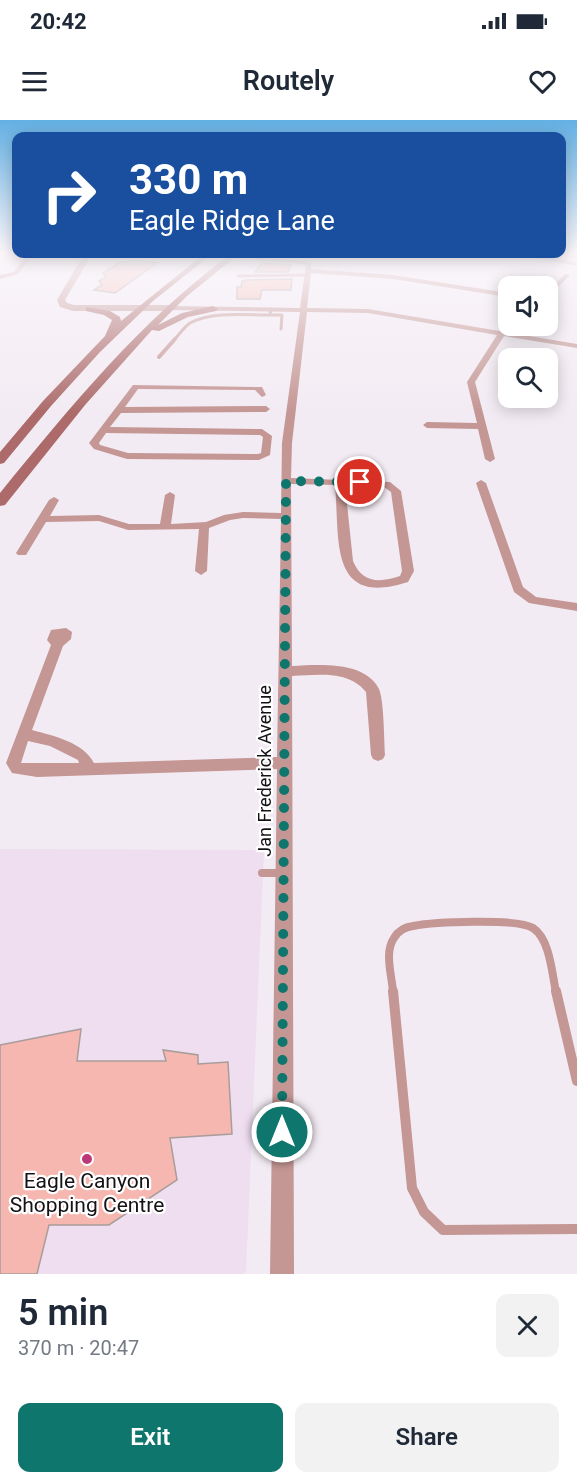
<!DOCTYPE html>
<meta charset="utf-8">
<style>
body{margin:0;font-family:Roboto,sans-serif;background:#f2f2f3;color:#1f2937;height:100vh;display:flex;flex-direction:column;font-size:22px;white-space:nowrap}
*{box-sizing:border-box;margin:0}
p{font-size:20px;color:#747a83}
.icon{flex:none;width:33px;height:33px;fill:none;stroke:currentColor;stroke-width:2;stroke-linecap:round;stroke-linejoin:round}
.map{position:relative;height:1154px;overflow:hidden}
.details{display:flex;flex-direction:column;background:#fff;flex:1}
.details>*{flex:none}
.banner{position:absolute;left:12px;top:12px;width:554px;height:126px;border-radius:12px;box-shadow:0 3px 15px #0003;background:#1a4fa0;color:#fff;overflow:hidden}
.buttons{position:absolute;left:498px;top:156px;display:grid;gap:12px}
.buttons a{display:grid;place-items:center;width:60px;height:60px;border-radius:12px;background:#fff;box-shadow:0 3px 15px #0003;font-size:30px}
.pin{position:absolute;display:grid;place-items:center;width:51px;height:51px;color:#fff;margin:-26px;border:3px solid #fff;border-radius:50%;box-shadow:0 2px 6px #0007}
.me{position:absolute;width:66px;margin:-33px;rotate:0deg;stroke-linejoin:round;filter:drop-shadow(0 0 4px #0008)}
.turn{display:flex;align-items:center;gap:21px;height:126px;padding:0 18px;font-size:27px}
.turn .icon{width:78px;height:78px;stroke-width:2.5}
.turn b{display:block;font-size:42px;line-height:51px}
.round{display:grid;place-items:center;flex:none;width:63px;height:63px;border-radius:12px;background:#f2f2f3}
.overview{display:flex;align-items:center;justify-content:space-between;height:102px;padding:0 18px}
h1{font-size:36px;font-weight:600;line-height:45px}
.button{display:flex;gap:12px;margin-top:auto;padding:12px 18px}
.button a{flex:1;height:69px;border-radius:12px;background:#0f766e;color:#fff;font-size:24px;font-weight:600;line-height:69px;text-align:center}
.button a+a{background:#f2f2f3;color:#1f2937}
.status{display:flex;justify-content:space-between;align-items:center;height:42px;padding:0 30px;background:#fff;direction:ltr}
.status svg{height:16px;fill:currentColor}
header{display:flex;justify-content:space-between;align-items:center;height:78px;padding:0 18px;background:#fff;font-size:27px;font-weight:600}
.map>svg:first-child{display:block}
.commercial{fill:#eedef0}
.building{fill:#f6b7b0;stroke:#a89d9b;stroke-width:1.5}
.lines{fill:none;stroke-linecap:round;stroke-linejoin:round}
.service-far3{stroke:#c49694;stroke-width:3}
.service-far2{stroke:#c49694;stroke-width:4}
.service-far1{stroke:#c49694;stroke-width:8}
.service{stroke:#c49694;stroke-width:10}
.minor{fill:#c49694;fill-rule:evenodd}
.tertiary{fill:#c49694;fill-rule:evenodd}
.secondary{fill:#ac6b6a;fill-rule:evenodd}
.route{stroke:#0f766e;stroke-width:10;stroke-dasharray:0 18}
.poi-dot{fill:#be3778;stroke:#fff;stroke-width:2}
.labels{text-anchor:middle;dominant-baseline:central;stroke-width:4.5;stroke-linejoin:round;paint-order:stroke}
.street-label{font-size:18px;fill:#151215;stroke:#fff}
.near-poi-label{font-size:21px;fill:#151215;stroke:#fff}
</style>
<div class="status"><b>20:42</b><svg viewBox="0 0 49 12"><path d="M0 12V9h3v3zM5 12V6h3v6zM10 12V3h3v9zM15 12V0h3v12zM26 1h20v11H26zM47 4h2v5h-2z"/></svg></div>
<header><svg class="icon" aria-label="menu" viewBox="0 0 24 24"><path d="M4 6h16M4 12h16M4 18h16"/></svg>Routely<svg class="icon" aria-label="heart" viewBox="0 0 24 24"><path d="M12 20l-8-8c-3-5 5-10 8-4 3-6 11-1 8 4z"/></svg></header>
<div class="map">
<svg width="577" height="1154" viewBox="0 0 577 1154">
<rect width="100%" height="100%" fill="#f3ebf3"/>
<path class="commercial" d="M0 729 264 730 246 1151 244 1154H0Z"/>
<path class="building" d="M138 140 157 143 115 173 94 170 102 165 99 161 106 157 103 153 121 142Z
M262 143 291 145 288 152H255Z
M292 159 291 170H262L260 179H237V167H241L242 161 246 160Z
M81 909 77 941H166L163 930 198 935V944L228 942 232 1014 170 1018 177 1060 109 1105H49L37 1154H0V925Z"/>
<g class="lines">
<path class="service-far3" d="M519 134 577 144
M258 139 299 142
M238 156 308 155
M270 195H282L281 209
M174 220C179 215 184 207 190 203 213 191 245 195 270 195L271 189"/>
<path class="service-far2" d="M159 237 175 219"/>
<path class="service-far1" d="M262 753H282
M393 872C392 856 384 832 394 818 398 811 405 807 413 806 433 802 517 798 533 808 550 819 552 854 556 872"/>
<path class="service" d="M393 871 412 1068 424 1092 443 1110 577 1109
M556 871 577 961"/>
<path class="minor" d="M28 134H34L18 154 0 159V155L14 152Z
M299 140 311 143V149L393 155 508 173V177L393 159 311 153 307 188 368 189 577 224V228L504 216 475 262 495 339 490 342 485 339 478 309 427 308 423 305 427 302 477 303 467 262 497 215 368 193 307 192 292 323 291 358 390 362 401 371 414 451 408 462C328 488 340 419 335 365L291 364 292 546C318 545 364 540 379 569 384 580 384 620 385 635L383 639 378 641 373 639 371 635 366 572C348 550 318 555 292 556L294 1154H270L277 649 37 657 12 653 6 643 51 525 47 520 51 510 66 508 72 512 71 519 63 526 32 610C54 616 83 622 94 643L277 637 281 399 243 398 230 400 209 408 207 451 201 455 195 451 199 409 128 410 99 401 46 402 26 435H18L16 433 49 380 54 377 59 380 50 396 99 395 129 404H160L165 375 170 372 175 375 171 404 206 402 224 395 243 392 281 393 282 323 300 192 169 190 166 188 169 186 300 188 306 145 297 143ZM345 365 384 367 391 372 402 451 400 456C379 463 362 463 353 441ZM28 621 50 626 78 640 79 643H21Z
M565 154 570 155 548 177V172Z
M133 265 262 267 266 275 262 277 255 270 138 269 125 287 266 286 270 289 266 292 121 293 110 307 262 309 272 316 270 335 259 340 127 339 94 329 89 323ZM106 313 260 315 263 317 261 333 258 334 128 333 100 325 99 323Z
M481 360 486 363 523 467 536 477 577 483V491L529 483 514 472 476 363Z"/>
<path class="tertiary" d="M84 134H92L65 180 67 183 74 185H169L174 188 169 191H73L60 187 57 180Z"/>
<path class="secondary" d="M204 134H212L153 181 100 232 51 286 4 343 0 344V332L43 281 105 216 112 200 104 195 86 191V187L110 191 120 197 121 201Z
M231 134H239L187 176 158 205 182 193 213 186 218 189 216 191 188 197 159 211 152 210 85 285 5 385 0 386V373C70 287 141 200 231 134Z"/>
</g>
<linearGradient id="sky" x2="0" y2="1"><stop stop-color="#63b0e4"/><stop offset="0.45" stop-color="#faf6fa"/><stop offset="1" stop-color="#faf6fa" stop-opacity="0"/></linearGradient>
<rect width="577" height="293" fill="url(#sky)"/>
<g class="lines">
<path class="route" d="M282 1012 286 361 360 362"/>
</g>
<circle class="poi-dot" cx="87" cy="1039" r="6"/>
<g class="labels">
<g class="street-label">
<text transform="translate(264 651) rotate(-90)">Jan Frederick Avenue</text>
</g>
<g class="near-poi-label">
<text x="87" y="1061">Eagle Canyon<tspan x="87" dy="24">Shopping Centre</tspan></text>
</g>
</g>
</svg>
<div class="buttons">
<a><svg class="icon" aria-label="sound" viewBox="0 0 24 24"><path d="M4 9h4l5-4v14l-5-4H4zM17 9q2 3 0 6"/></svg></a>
<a><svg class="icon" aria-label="search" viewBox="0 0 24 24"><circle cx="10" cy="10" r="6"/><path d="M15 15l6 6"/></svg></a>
</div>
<div class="pin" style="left:360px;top:362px;background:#d93025"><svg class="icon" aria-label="arrive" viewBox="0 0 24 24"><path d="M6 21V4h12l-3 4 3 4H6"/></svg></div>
<svg class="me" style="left:282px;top:1012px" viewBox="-20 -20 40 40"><circle r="17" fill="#0f766e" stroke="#fff" stroke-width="3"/><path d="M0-11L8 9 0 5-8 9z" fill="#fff"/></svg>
<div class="banner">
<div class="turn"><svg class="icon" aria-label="right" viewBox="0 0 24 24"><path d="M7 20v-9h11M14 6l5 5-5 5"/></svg><div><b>330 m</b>Eagle Ridge Lane</div></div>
</div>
</div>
<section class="details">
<div class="overview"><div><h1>5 min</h1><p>370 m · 20:47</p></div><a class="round"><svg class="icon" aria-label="close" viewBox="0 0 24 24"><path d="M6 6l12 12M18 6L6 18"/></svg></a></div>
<div class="button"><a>Exit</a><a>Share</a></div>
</section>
